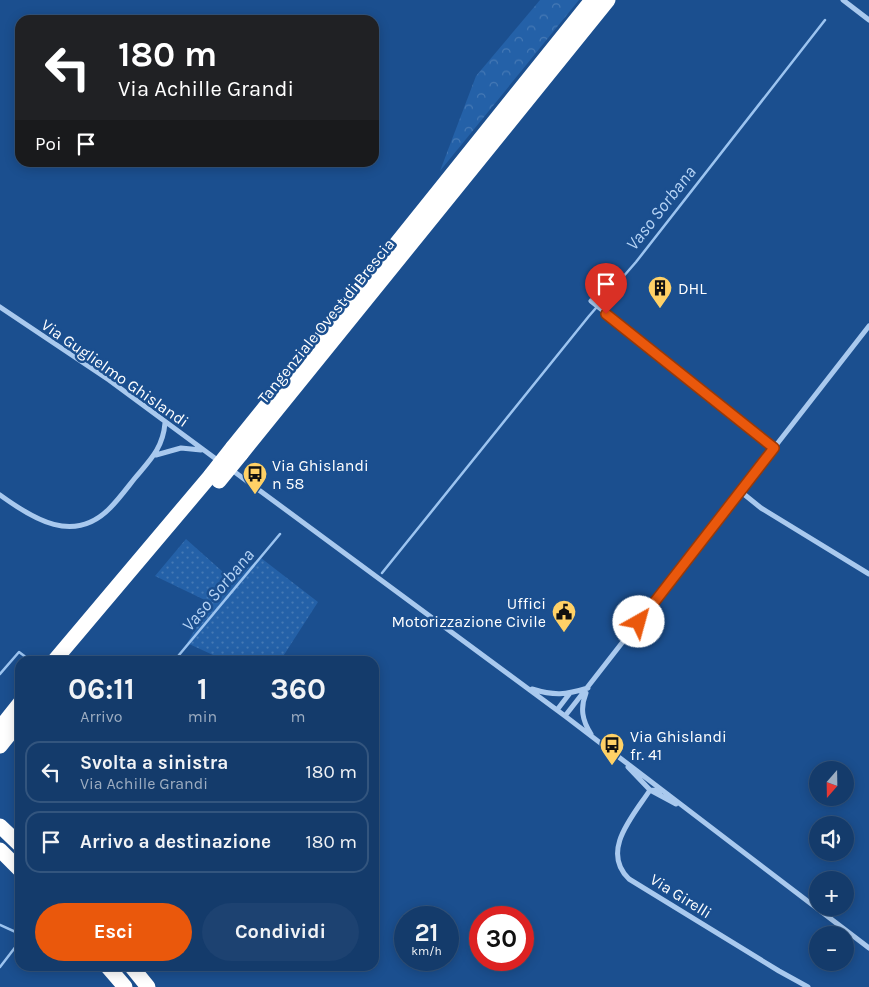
<!DOCTYPE html>
<html lang="it">
<meta charset="utf-8">
<style>
body{margin:0;font-family:Karla,sans-serif;background:#1d4271;color:#f1f3f6;height:100vh;display:flex;flex-direction:column;font-size:19px;white-space:nowrap}
*{box-sizing:border-box;margin:0}
p{font-size:16px;color:#9dadc1}
.icon{flex:none;width:28px;height:28px;fill:none;stroke:currentColor;stroke-width:2;stroke-linecap:round;stroke-linejoin:round}
.map{position:relative;flex:1;overflow:hidden}
.details{position:absolute;left:15px;top:656px;width:364px;height:315px;display:flex;flex-direction:column;background:#143b6b;border-radius:15px;box-shadow:0 2px 12px #0003,0 0 0 1px #33557e}
.details>*{flex:none}
.guide{position:absolute;left:15px;top:15px;width:364px;height:152px;border-radius:15px;box-shadow:0 2px 12px #0003,0 0 0 1px #33557e;background:#202124;color:#fff;overflow:hidden}
.needle{width:32px;rotate:200deg}
.buttons{position:absolute;left:809px;top:761px;display:grid;gap:10px}
.buttons a{display:grid;place-items:center;width:45px;height:45px;border-radius:50%;background:#143b6b;box-shadow:0 2px 12px #0003,0 0 0 1px #33557e;font-size:25px}
.speed{position:absolute;left:394px;top:906px;display:flex;gap:10px;font-size:25px;font-weight:700;text-align:center}
.speed>*{display:grid;place-content:center;width:65px;height:65px;border-radius:50%;background:#143b6b;box-shadow:0 2px 12px #0003,0 0 0 1px #33557e;line-height:1}
.speed small{font-size:12px;font-weight:400}
.speed .limit{border:8px solid #d22;background:#fff;color:#111}
.pin{position:absolute;display:grid;place-items:center;width:42px;height:42px;color:#fff;margin:-51px -21px;border-radius:50% 50% 50% 0;rotate:-45deg;box-shadow:0 0 5px #0007}
.pin .icon{rotate:45deg}
.me{position:absolute;width:55px;margin:-28px;rotate:38deg;stroke-linejoin:round;filter:drop-shadow(0 0 4px #0008)}
.turn{display:flex;align-items:center;gap:18px;height:105px;padding:0 20px;font-size:22px}
.turn .icon{width:65px;height:65px;stroke-width:2.5}
.turn b{display:block;font-size:35px;line-height:42px}
.then{display:flex;align-items:center;height:48px;padding:0 20px;background:#0003;gap:10px;font-size:19px}
.eta{display:flex;justify-content:space-evenly;align-items:center;height:85px;text-align:center}
.eta b{font-size:30px;font-weight:700;line-height:35px}
.cta{display:flex;gap:10px;margin-top:auto;padding:10px 20px}
.cta a{flex:1;height:58px;border-radius:30px;background:#ea580c;color:#fff;font-size:20px;font-weight:700;line-height:58px;text-align:center}
.cta a+a{background:#1d4271;color:#f1f3f6}
ul{padding:0;list-style:none}
li{display:flex;align-items:center;gap:15px;height:62px;margin:0 10px 8px;padding:0 10px;border:2px solid #33557e;border-radius:15px}
li div{flex:1}
li b{display:block;font-size:19px}
li em{font-style:normal}
.map>svg:first-child{display:block}
.grass{fill:url(#grass-dots)}
.forest{fill:url(#forest-crowns)}
.lines{fill:none;stroke-linecap:round;stroke-linejoin:round}
.stream{stroke:#9cc4f0;stroke-width:2.5}
.street{stroke:#a9c9ee;stroke-width:5}
.highway{stroke:#fff;stroke-width:15}
.highway-bridge{stroke:#fff;stroke-width:15}
.route-casing{stroke:#983908;stroke-width:12}
.route{stroke:#ea580c;stroke-width:9}
.labels{text-anchor:middle;dominant-baseline:central;stroke-width:5;stroke-linejoin:round;paint-order:stroke}
.poi-label{font-size:16px;fill:#fff;stroke:#1b4f8f;text-anchor:start}
.street-label{font-size:16px;fill:#fff;stroke:#1b4f8f}
.water-label{font-size:18px;font-style:italic;fill:#b5d3f5;stroke:#1b4f8f}
</style>
<div class="map">
<svg width="869" height="987" viewBox="0 0 869 987">
<defs>
<pattern id="grass-dots" width="8" height="8" patternUnits="userSpaceOnUse" patternTransform="scale(1.25)"><rect width="8" height="8" fill="#2461a8"/><path d="M2 2h.1M6 6h.1" fill="none" stroke="#4579b5" stroke-width="1.8" stroke-linecap="round"/></pattern>
<pattern id="forest-crowns" width="20" height="18" patternUnits="userSpaceOnUse" patternTransform="scale(1.25)"><rect width="20" height="18" fill="#2461a8"/><path d="M2 6a3 3 0 1 1 6 0M12 15a3 3 0 1 1 6 0" fill="none" stroke="#4579b5"/></pattern>
</defs>
<rect width="100%" height="100%" fill="#1b4f8f"/>
<path class="grass" d="M186 539 232 580 261 558 318 602 280 661H226L187 643 211 603 155 576Z"/>
<path class="forest" d="M540 0H579L440 171 476 76Z"/>
<g class="lines">
<path class="stream" d="M382 573 589 316 636 262 825 20
M174 661 280 534
M0 674 19 652 31 661
M0 925 20 934
M0 967 20 941"/>
<path class="street" d="M843 0 869 20
M591 301 774 448
M0 307 109 380 216 459
M156 455 181 448 201 450
M236 473 565 716 869 948
M740 491 761 508 869 574
M0 495C33 519 74 545 110 508 119 499 127 488 135 478 150 460 163 448 165 423
M532 689C555 696 565 695 588 688
M586 693C580 708 582 720 591 734
M557 710 570 693
M565 716 869 326
M628 767 650 790 676 804
M663 791 650 790C633 816 600 851 629 879L779 971 808 987"/>
<path class="highway" d="M233 447 592 0
M241 454 608 0
M54 661 211 475
M0 728 20 703
M0 746 20 721
M0 826 20 845
M0 850 20 870
M107 966 125 987
M131 966 148 987"/>
<path class="highway-bridge" d="M211 475 233 447
M219 481 241 454"/>
</g>
<g class="lines">
<defs>
<path id="route" d="M606 314 774 448 639 622"/>
</defs>
<use href="#route" class="route-casing"/>
<use href="#route" class="route"/>
</g>
<defs>
<symbol id="building-pin" viewBox="-11 -11 22 30"><path d="M0 17L-7.5 6A9.5 9.5 0 1 1 7.5 6Z" fill="#ffd166" stroke="#1b4f8f"/><path d="M-4-6H4V6H1V3H-1V6H-4ZM-2.5-4.3h1.7v1.8h-1.7ZM.8-4.3h1.7v1.8H.8ZM-2.5-1h1.7V.8h-1.7ZM.8-1h1.7V.8H.8Z" fill="#111"/></symbol>
<symbol id="bus-pin" viewBox="-11 -11 22 30"><path d="M0 17L-7.5 6A9.5 9.5 0 1 1 7.5 6Z" fill="#ffd166" stroke="#1b4f8f"/><path d="M-5-6H5V4H4V6H2V4H-2V6H-4V4H-5ZM-3.5-4V0h7V-4ZM-3.5 1.2v1.5H-2V1.2ZM2 1.2v1.5H3.5V1.2Z" fill="#111"/></symbol>
<symbol id="civic-pin" viewBox="-11 -11 22 30"><path d="M0 17L-7.5 6A9.5 9.5 0 1 1 7.5 6Z" fill="#ffd166" stroke="#1b4f8f"/><path d="M-.6-6.5H3V-4.5H.6V-3L4-1V1h2V6H-6V1h2V-1L-.6-3ZM-1.2 2.5V6h2.4V2.5Z" fill="#111"/></symbol>
</defs>
<g fill-rule="evenodd">
<use href="#building-pin" x="646" y="274" width="28" height="38"/>
<use href="#bus-pin" x="241" y="460" width="28" height="38"/>
<use href="#civic-pin" x="550" y="598" width="28" height="38"/>
<use href="#bus-pin" x="598" y="731" width="28" height="38"/>
</g>
<g class="labels">
<g class="poi-label">
<text x="678" y="288">DHL</text>
<text x="272" y="465">Via Ghislandi<tspan x="272" dy="18">n 58</tspan></text>
<text x="546" y="603" text-anchor="end">Uffici<tspan x="546" dy="18">Motorizzazione Civile</tspan></text>
<text x="630" y="736">Via Ghislandi<tspan x="630" dy="18">fr. 41</tspan></text>
</g>
<g class="street-label">
<text transform="translate(326 321) rotate(-51)">Tangenziale Ovest di Brescia</text>
<text transform="translate(115 373) rotate(35)">Via Guglielmo Ghislandi</text>
<text transform="translate(681 896) rotate(32)">Via Girelli</text>
</g>
<g class="water-label">
<text transform="translate(661 208) rotate(-52)">Vaso Sorbana</text>
<text transform="translate(218 590) rotate(-50)">Vaso Sorbana</text>
</g>
</g>
</svg>
<div class="buttons">
<a><svg class="needle" viewBox="-14 -14 28 28"><path d="M0-13l5 13h-10z" fill="#e53935"/><path d="M0 13l5-13h-10z" fill="#9dadc1"/></svg></a>
<a><svg class="icon" aria-label="sound" viewBox="0 0 24 24"><path d="M4 9h4l5-4v14l-5-4H4zM17 9q2 3 0 6"/></svg></a>
<a>+</a>
<a>−</a>
</div>
<div class="speed"><div>21<small>km/h</small></div><div class="limit">30</div></div>
<div class="pin" style="left:606px;top:314px;background:#d93025"><svg class="icon" aria-label="arrive" viewBox="0 0 24 24"><path d="M6 21V4h12l-3 4 3 4H6"/></svg></div>
<svg class="me" style="left:639px;top:622px" viewBox="-20 -20 40 40"><circle r="19" fill="#fff"/><path d="M0-13L10 11 0 6-10 11z" fill="#ea580c"/></svg>
<div class="guide">
<div class="turn"><svg class="icon" aria-label="left" viewBox="0 0 24 24"><path d="M17 20v-9H6M10 6l-5 5 5 5"/></svg><div><b>180 m</b>Via Achille Grandi</div></div>
<div class="then">Poi<svg class="icon" aria-label="arrive" viewBox="0 0 24 24"><path d="M6 21V4h12l-3 4 3 4H6"/></svg></div>
</div>
<section class="details">
<div class="eta">
<div><b>06:11</b><p>Arrivo</p></div>
<div><b>1</b><p>min</p></div>
<div><b>360</b><p>m</p></div>
</div>
<ul>
<li><svg class="icon" aria-label="left" viewBox="0 0 24 24"><path d="M17 20v-9H6M10 6l-5 5 5 5"/></svg><div><b>Svolta a sinistra</b><p>Via Achille Grandi</p></div><em>180 m</em></li>
<li><svg class="icon" aria-label="arrive" viewBox="0 0 24 24"><path d="M6 21V4h12l-3 4 3 4H6"/></svg><div><b>Arrivo a destinazione</b></div><em>180 m</em></li>
</ul>
<div class="cta"><a>Esci</a><a>Condividi</a></div>
</section>
</div>
